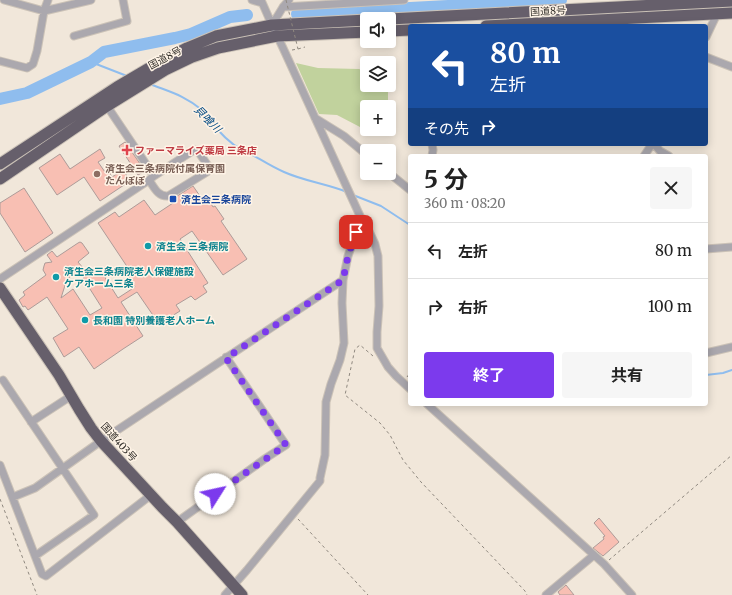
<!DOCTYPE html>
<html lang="ja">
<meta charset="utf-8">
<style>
body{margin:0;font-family:Merriweather,"Noto Sans JP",serif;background:#f6f6f6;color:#222;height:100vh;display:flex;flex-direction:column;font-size:15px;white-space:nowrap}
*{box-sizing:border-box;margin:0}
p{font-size:13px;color:#767676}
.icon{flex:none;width:22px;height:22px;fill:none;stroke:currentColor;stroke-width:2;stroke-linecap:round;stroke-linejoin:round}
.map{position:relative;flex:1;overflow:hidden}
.details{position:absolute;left:408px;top:154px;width:300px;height:252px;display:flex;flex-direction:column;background:#fff;border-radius:4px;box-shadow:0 2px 10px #0003}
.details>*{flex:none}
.banner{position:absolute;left:408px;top:24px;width:300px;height:122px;border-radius:4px;box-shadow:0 2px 10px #0003;background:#1a4fa0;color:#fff;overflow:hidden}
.tools{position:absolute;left:360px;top:12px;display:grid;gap:8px}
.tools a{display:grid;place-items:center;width:36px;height:36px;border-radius:4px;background:#fff;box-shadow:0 2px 10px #0003;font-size:20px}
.pin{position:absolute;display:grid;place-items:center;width:34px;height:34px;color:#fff;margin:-17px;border-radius:8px;box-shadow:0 2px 6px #0006}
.me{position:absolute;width:44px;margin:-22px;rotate:55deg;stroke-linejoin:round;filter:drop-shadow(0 0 3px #0008)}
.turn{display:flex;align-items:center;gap:14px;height:84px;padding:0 16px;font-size:18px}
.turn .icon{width:52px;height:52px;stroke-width:2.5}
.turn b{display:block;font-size:28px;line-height:34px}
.then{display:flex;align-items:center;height:38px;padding:0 16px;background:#0003;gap:8px;font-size:15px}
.round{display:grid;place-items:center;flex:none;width:42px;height:42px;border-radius:4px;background:#f6f6f6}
.overview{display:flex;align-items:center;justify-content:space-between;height:68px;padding:0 16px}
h1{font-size:24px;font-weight:700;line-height:30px}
.button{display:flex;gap:8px;margin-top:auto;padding:8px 16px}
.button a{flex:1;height:46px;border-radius:4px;background:#7c3aed;color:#fff;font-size:16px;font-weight:700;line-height:46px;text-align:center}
.button a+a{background:#f6f6f6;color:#222}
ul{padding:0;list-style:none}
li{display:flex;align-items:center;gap:12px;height:56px;padding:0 16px;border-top:1px solid #e0e0e0}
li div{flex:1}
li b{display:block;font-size:15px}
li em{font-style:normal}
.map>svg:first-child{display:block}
.green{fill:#c1d29d}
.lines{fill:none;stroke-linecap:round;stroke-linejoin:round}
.stream{stroke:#8fbdee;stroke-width:2}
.river{stroke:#8fbdee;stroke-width:12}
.building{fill:#f8bfb3;stroke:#ad9b98}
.minor-casing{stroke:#cbc2b7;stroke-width:9}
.highway-casing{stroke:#cbc2b7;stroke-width:13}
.path{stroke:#8f887f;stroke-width:1;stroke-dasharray:3 3;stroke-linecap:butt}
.minor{stroke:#aba8ae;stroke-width:7}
.highway{stroke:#665f6b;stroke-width:11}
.path-bridge{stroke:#8f887f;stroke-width:1;stroke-dasharray:3 3;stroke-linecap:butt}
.route{stroke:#7c3aed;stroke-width:7;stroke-dasharray:0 12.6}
.health-dot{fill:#e0444e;stroke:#fff4e7;stroke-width:1.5}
.education-dot{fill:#8d6e63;stroke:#fff4e7;stroke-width:1.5}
.transit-dot{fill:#1a4fb4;stroke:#fff4e7;stroke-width:1.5}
.culture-dot{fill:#0f9aa8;stroke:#fff4e7;stroke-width:1.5}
.labels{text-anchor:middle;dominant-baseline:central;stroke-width:3;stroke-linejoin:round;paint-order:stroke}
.street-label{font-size:10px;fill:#332f2a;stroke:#fff4e7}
.health-label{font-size:10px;font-weight:bold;fill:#be3a42;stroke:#fff4e7;text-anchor:start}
.education-label{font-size:10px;font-weight:bold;fill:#785e54;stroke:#fff4e7;text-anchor:start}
.transit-label{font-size:10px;font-weight:bold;fill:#164399;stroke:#fff4e7;text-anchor:start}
.culture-label{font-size:10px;font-weight:bold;fill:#0d838f;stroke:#fff4e7;text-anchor:start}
.water-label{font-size:11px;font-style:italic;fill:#004983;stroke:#fff4e7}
</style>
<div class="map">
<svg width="732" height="595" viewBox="0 0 732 595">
<rect width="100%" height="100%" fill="#f1e7da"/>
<path class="green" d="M296 63 318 68 359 69 367 72V85H388V107H367V117L360 127 337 115 319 114Z"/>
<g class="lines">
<path class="stream" d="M91 62 127 76
M150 84C170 92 184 95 202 110 208 115 212 123 217 129 225 138 237 149 249 153 260 159 272 167 284 172 304 181 327 184 347 192
M353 195 381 206 410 225
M706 375 723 373 732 370"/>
<path class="river" d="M297 14 561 0
M0 99 27 93 91 62 104 52 175 38 191 34 230 17 247 15"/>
</g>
<path class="building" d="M125 142 145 171 138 175 119 146Z
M100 149 105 158 98 162 105 172 108 170 112 177 123 170 130 181 100 201 84 177 57 195 39 168 60 154 70 169Z
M193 186 202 199 206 196 213 207 215 206 224 219 221 221 247 259 223 275 192 231 180 239 208 283 203 286 207 292 195 300 191 296 176 305 180 311 159 324 137 292 121 302 143 336 123 349 94 369 79 347 64 357 53 338 68 329 47 297 28 310 25 306 23 307 19 300 25 295 23 292 46 275 43 270 44 266 45 263 52 262 47 255 52 251 57 257 78 243 80 242 82 243 89 253 78 262 83 268 67 279 61 298 73 289 90 315 102 308 83 278 99 268 118 298 135 287 125 270 128 268 98 223 115 212 119 217 144 200 155 215 176 201 174 198Z
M24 188 53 233 25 252 0 213V203Z
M599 518 619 542 603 556 593 548 604 539 603 537 605 536 594 523Z
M566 585 574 595H560L558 592Z"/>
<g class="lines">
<defs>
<path id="minor" d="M4 0 44 11 91 0
M252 0 262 3
M261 0 272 25 283 48 361 218 366 225 375 244 378 256 379 306 377 332V348L388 367 396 376 410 389
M283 7 404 0
M272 25 283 7 289 0
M74 36 127 21 123 0
M706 37 717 14
M706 57 732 67
M0 61 27 68 33 64 37 51 44 11 48 0
M107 106 154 176
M315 118 344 136 367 155
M432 144 433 150 432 156
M654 144 660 151 669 156
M644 156 652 144
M389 173 410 190
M706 249 732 247
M0 279 149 180 154 176 194 150H197L209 167 207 172 168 196C158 197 154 187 149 180
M706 353 732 347
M3 380 94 515 35 556
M427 404 594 555 604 564 632 595
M31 422 71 396
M0 465 42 574 46 576 151 495
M13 497 35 488 101 441 343 280
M177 522 266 458 286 445 226 357
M225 595 247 570 320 481V478L325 455 326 402 331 384 340 360 344 343 342 303 343 280 348 256 361 218
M546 595 594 555"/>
<path id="highway" d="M389 19 732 1
M486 26 732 13
M389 31 410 30
M0 164 117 87 156 64 187 48 216 36 272 25 367 20
M0 179 107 106 165 70 192 57 218 48 277 36 367 32
M0 288 59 375 79 409 91 428 101 441 162 507 177 522 242 595"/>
</defs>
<use href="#minor" class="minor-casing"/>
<use href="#highway" class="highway-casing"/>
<path class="path" d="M292 50 298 49 305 47
M373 356 360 345 355 349 345 395 380 423 390 435 403 460 421 482 525 591 527 595
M407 377 410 373
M0 499 37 595
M298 519 368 595
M609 560 732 455"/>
<use href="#minor" class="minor"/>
<use href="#highway" class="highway"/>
<path class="path-bridge" d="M286 0 298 49"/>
</g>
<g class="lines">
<path class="route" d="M215 494 286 445 226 358 343 280 348 256 356 232"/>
</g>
<path class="health-dot" d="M125 144h4v4h4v4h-4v4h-4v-4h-4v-4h4z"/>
<circle class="education-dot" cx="97" cy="174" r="4"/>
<rect class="transit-dot" x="169" y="195" width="8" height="8" rx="2"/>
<g class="culture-dot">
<circle cx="148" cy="246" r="4"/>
<circle cx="56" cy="277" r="4"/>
<circle cx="85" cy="320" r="4"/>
</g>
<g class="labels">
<g class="street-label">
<text transform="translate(548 11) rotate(-3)">国道8号</text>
<text transform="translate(165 58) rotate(-28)">国道8号</text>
<text transform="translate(119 442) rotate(48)">国道403号</text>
</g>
<g class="health-label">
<text x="135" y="150">ファーマライズ薬局 三条店</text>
</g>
<g class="education-label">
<text x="105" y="168">済生会三条病院付属保育園<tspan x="105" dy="12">たんぽぽ</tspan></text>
</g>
<g class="transit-label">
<text x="181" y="199">済生会三条病院</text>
</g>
<g class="culture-label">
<text x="156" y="246">済生会 三条病院</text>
<text x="64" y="271">済生会三条病院老人保健施設<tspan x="64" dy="12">ケアホーム三条</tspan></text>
<text x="93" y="320">長和園 特別養護老人ホーム</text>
</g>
<g class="water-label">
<text transform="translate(208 119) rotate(45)">貝喰川</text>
</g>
</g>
</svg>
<div class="tools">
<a><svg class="icon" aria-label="sound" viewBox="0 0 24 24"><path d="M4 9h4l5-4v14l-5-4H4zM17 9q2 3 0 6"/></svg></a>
<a><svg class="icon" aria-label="layers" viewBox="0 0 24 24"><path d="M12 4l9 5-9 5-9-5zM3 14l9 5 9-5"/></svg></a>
<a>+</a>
<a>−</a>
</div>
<div class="pin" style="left:356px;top:232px;background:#d93025"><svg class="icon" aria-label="arrive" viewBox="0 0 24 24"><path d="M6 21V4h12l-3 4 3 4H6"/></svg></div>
<svg class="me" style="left:215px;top:494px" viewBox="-20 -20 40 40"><circle r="19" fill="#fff"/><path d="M0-13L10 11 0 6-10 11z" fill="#7c3aed"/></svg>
<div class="banner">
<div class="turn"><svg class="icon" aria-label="left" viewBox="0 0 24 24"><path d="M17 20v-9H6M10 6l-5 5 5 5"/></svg><div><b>80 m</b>左折</div></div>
<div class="then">その先<svg class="icon" aria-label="right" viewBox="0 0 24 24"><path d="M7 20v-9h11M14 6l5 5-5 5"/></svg></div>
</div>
<section class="details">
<div class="overview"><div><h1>5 分</h1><p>360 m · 08:20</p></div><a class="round"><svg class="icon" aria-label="close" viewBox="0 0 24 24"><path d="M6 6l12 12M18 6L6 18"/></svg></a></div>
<ul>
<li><svg class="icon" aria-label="left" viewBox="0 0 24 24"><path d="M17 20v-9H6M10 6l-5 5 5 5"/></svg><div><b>左折</b></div><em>80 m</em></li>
<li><svg class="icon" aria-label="right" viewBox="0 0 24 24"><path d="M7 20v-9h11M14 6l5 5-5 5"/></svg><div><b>右折</b></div><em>100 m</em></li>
</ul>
<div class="button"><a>終了</a><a>共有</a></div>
</section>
</div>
